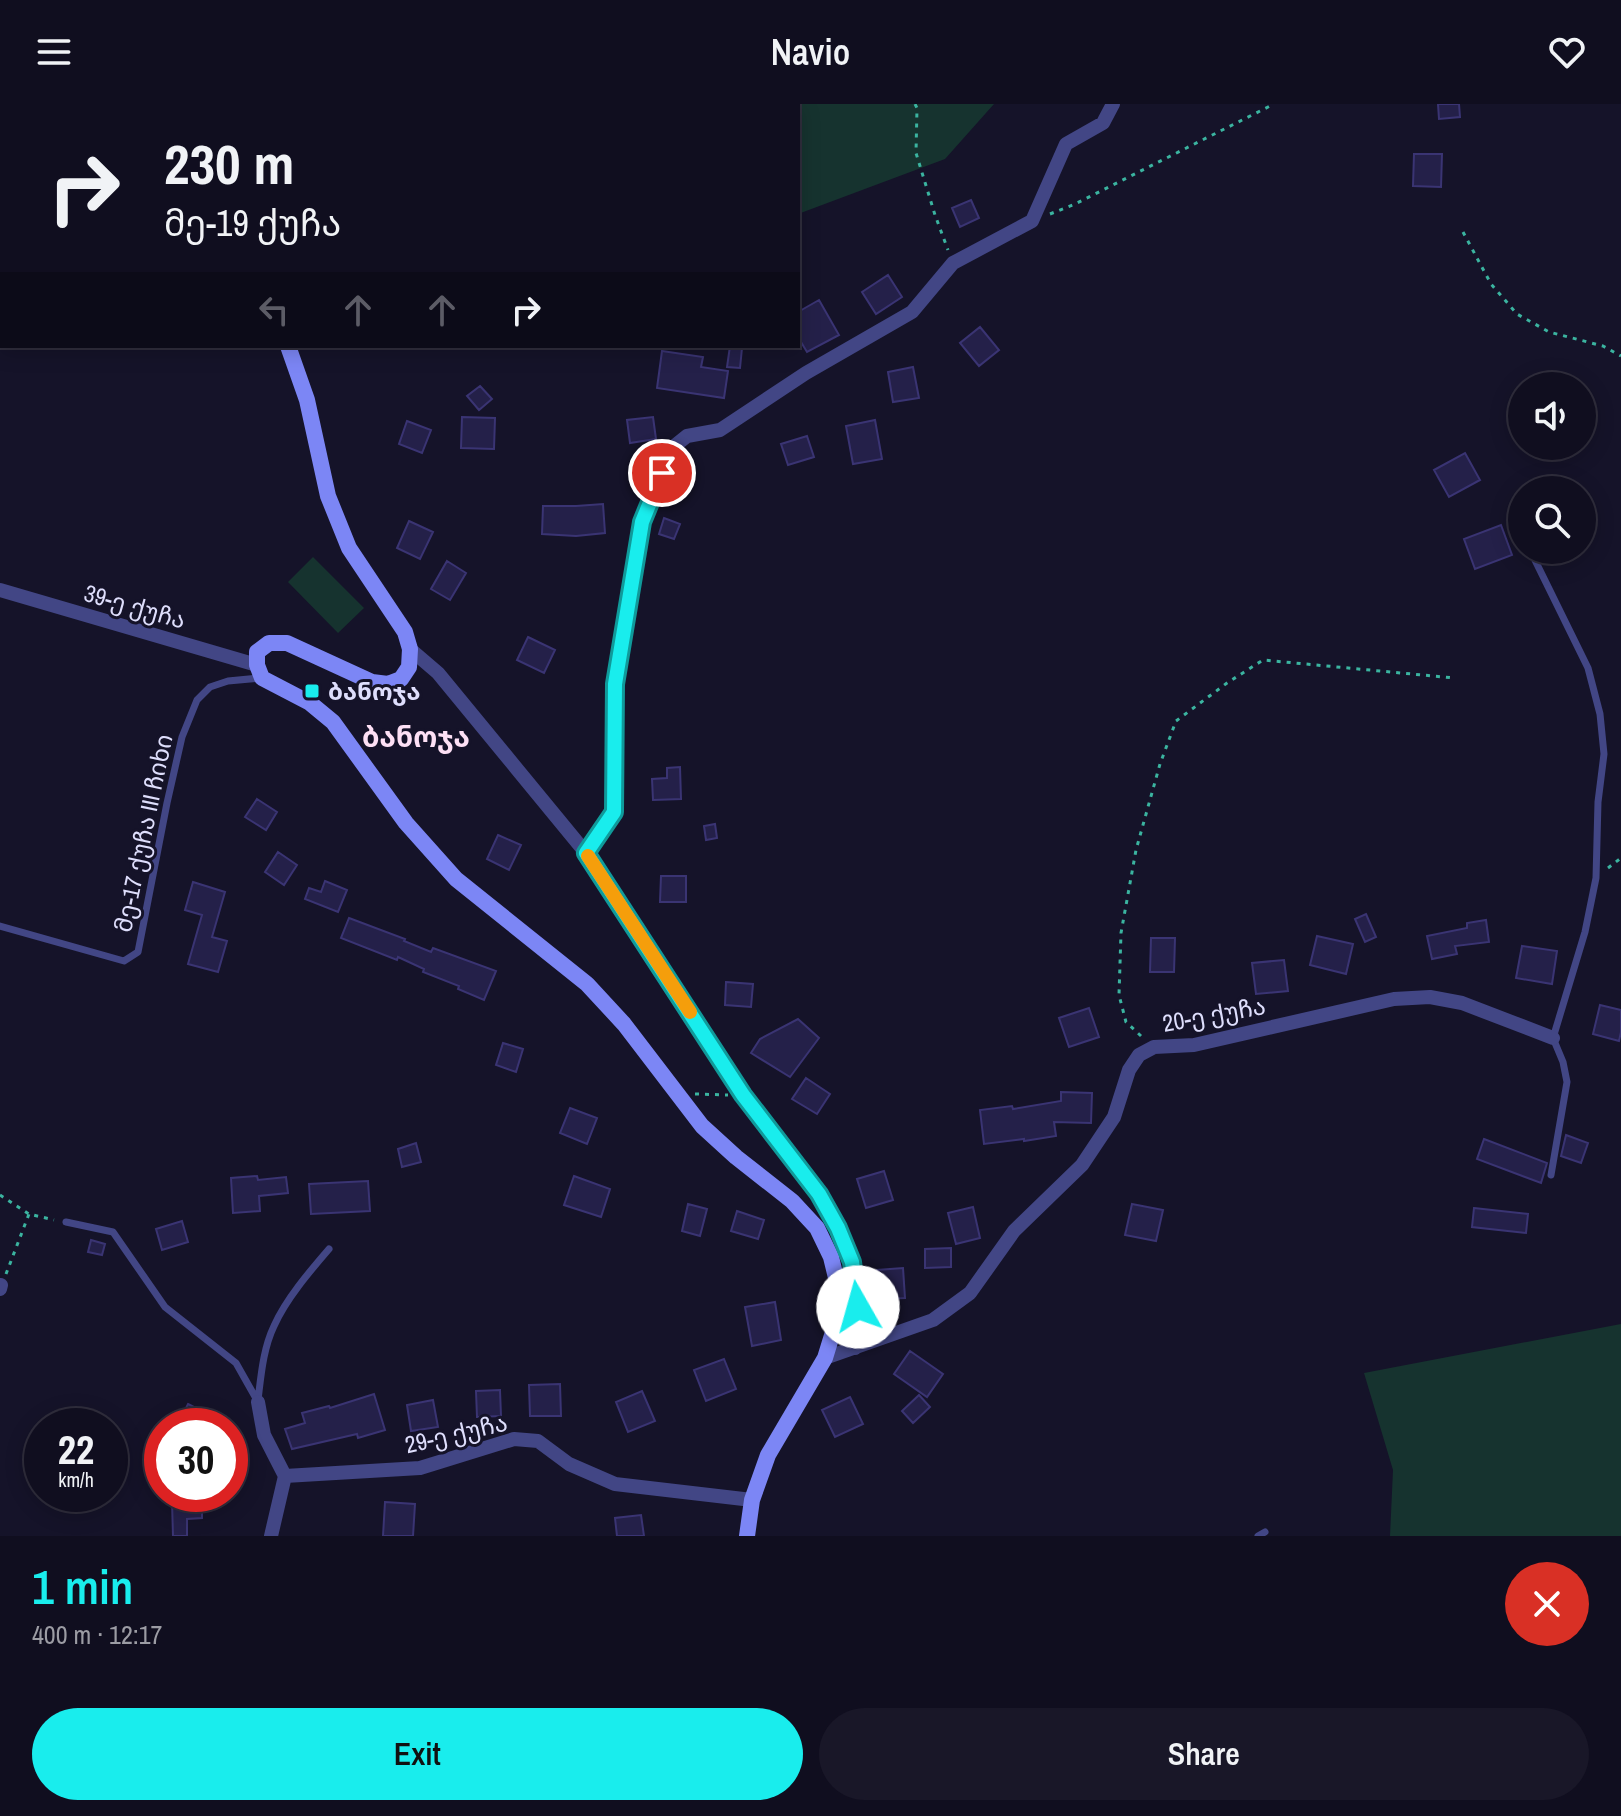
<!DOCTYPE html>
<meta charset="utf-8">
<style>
body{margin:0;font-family:"Archivo Narrow","Noto Sans Georgian",sans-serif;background:#191728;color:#f1f3f6;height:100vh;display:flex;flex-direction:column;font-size:30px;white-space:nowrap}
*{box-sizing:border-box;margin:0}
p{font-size:26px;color:#9c9ca4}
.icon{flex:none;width:44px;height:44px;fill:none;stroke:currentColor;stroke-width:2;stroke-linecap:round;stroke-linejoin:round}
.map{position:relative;height:1432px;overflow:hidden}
.drawer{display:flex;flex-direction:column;background:#100e1f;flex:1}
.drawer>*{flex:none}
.guide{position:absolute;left:0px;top:0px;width:800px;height:244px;box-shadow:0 4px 20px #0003,0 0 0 2px #302e3d;background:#100e1f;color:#f1f3f6;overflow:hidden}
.fabs{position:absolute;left:1508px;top:268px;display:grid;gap:16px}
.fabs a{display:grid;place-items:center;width:88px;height:88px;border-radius:50%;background:#100e1f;box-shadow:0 4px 20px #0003,0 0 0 2px #302e3d;font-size:40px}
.speed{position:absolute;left:24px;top:1304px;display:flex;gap:16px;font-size:40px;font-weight:700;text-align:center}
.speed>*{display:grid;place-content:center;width:104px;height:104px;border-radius:50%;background:#100e1f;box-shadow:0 4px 20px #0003,0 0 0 2px #302e3d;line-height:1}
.speed small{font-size:20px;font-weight:400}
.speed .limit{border:12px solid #d22;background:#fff;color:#111}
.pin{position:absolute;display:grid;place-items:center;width:68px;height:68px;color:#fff;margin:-34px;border:4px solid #fff;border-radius:50%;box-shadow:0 2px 8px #0007}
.me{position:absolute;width:88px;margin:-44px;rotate:353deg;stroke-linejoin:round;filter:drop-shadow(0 0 6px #0008)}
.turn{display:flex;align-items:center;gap:28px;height:168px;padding:0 32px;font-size:36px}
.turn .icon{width:104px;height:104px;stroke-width:2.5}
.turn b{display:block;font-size:56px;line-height:68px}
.lanes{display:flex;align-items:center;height:76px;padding:0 32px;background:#0003;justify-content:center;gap:40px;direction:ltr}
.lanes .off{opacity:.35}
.round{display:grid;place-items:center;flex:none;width:84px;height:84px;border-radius:42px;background:#191728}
.head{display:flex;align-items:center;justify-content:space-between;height:136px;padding:0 32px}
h1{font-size:48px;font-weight:600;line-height:60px;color:#19eded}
.primary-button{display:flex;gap:16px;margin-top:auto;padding:16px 32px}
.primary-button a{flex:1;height:92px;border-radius:48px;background:#19eded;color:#111;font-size:32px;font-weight:600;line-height:92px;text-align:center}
.primary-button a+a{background:#191728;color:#f1f3f6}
header{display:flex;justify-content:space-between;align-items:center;height:104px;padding:0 32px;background:#100e1f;font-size:36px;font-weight:600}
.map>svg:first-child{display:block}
.green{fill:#16332f}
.building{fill:#242049;stroke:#3a3473;stroke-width:2}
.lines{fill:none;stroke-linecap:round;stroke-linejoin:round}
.path{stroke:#3bb4a0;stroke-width:3;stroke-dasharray:4 6;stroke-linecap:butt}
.lane{stroke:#424685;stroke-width:7}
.street{stroke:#424685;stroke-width:14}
.secondary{stroke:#7c86f5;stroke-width:16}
.route-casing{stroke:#109a9a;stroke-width:20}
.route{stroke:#19eded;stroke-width:14}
.slow{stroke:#f59e0b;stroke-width:14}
.poi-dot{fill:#19eded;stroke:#151329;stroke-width:3}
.labels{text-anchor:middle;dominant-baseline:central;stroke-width:6;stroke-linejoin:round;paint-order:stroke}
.street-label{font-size:24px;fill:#dedefc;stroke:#151329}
.poi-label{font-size:24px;font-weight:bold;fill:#dedefc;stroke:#151329;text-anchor:start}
.quarter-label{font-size:28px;font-weight:bold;fill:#fde0f5;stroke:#151329}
</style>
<header><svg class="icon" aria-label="menu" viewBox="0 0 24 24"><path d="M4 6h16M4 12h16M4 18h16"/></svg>Navio<svg class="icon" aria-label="heart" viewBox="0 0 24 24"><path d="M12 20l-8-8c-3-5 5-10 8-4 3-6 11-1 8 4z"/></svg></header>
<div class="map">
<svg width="1621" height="1432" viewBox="0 0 1621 1432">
<rect width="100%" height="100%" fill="#151329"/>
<path class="green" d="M567 0H994L945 55 798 110V2H562Z
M313 453 364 504 338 529 288 478Z
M1621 1220V1432H1390L1393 1366 1364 1269Z"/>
<path class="building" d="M1438 0H1459L1460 13 1439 15Z
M1414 50H1442L1441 83 1413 82Z
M971 96 979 114 960 123 952 104Z
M888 171 902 193 876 210 862 188Z
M819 196 839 231 807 248 798 233V208Z
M980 223 999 246 979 262 960 239Z
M730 242 742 244 740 264 727 263Z
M662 247 703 253 701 263 728 267 724 294 657 284Z
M913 263 919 294 893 298 888 268Z
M480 282 492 295 479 306 467 292Z
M462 313 495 314 494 345 461 344Z
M653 313 656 335 630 339 627 316Z
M875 316 882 355 853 360 846 322Z
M407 317 431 326 422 349 399 340Z
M807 332 814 353 788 361 781 340Z
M1465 349 1480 376 1449 393 1434 366Z
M603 400 605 429 576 432 542 430 543 402H576Z
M664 414 680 420 674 435 659 430Z
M409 417 433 428 420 455 397 444Z
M1501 421 1512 451 1475 465 1464 435Z
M447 457 466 469 450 496 431 485Z
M528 533 555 546 544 569 517 556Z
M680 663 681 695 653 696 652 675 667 674V664Z
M257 695 277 708 266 726 245 713Z
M715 720 717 734 706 736 704 722Z
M498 731 521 741 509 766 487 755Z
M278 748 297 761 284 781 265 768Z
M661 772H686V798H660Z
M325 777 347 786 338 808 305 795 309 784 321 788Z
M193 778 225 788 212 833 227 837 218 868 188 860 202 811 185 806Z
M1366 810 1376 833 1365 838 1355 815Z
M349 814 405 835 404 837 431 848 433 844 496 867 484 896 458 885 459 882 423 868 424 865 398 853 397 856 341 834Z
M1486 816 1489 838 1455 842 1457 850 1432 855 1427 832 1467 824V819Z
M1317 832 1353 840 1346 870 1310 861Z
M1151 834H1175L1174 868H1150Z
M1522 842 1557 847 1552 880 1516 874Z
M1284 856 1288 887 1256 890 1252 859Z
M726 878 753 880 751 903 725 901Z
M1600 901 1621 906V928L1619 937 1593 930Z
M1089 904 1099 933 1069 943 1059 914Z
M798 915 819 934 790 973 751 949 760 935Z
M503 939 523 945 516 968 496 961Z
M806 974 830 990 817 1010 792 995Z
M1061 988 1092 989 1091 1019 1054 1018 1056 1032 1024 1037V1035L984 1040 980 1006 1012 1002 1013 1005 1061 997Z
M570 1004 597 1014 587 1040 560 1029Z
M1566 1031 1588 1039 1581 1059 1561 1052Z
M1484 1035 1547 1059 1541 1079 1477 1055Z
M416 1039 421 1058 402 1063 398 1045Z
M884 1067 893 1096 866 1104 857 1075Z
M257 1072 258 1076 286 1073 288 1089 259 1092 260 1107 233 1109 231 1074Z
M574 1072 610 1085 601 1113 564 1101Z
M368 1077 370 1107 311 1110 309 1080Z
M688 1100 707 1105 700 1132 682 1127Z
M1132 1100 1163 1106 1156 1137 1125 1131Z
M973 1103 980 1134 956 1140 948 1109Z
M1474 1104 1528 1110 1526 1129 1472 1123Z
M737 1107 764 1116 758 1135 731 1127Z
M182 1117 188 1138 162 1146 156 1125Z
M91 1136 105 1140 102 1151 88 1148Z
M951 1144V1163L925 1164V1145Z
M903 1164 905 1194 878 1195 877 1166Z
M775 1198 781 1236 752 1242 745 1203Z
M910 1247 943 1270 927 1293 894 1270Z
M724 1255 736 1285 706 1297 694 1266Z
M560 1280 561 1312H530L529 1281Z
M500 1286 501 1312 477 1313 476 1287Z
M642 1287 655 1317 628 1328 616 1298Z
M374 1290 385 1326 358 1334 357 1330 292 1345 285 1325 305 1319 302 1309 329 1302 330 1304Z
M919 1291 930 1303 913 1319 902 1307Z
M850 1293 863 1320 835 1333 822 1306Z
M433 1296 438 1323 411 1327 407 1301Z
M188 1300 231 1322H177Z
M202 1397V1414L187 1415V1432H173L172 1398Z
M385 1398 415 1400 413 1432H383Z
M641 1411 644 1432H617L615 1414Z"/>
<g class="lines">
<path class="path" d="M915 0 917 4 916 49 935 111 948 146
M1050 110 1075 100 1274 0
M1463 128 1491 180 1517 210 1549 228 1603 242 1621 252
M1608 764 1621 754
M1141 932 1126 918 1119 891 1121 829 1136 746 1160 660 1176 617 1227 579 1263 556 1454 574
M695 990 728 991
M0 1091 29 1110 54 1116
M6 1170 29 1110"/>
<path class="lane" d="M1512 415 1522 432
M1530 446 1588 564 1600 610 1604 650 1598 698 1596 774 1585 828 1553 934 1563 958 1567 978 1551 1071
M0 822 124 857 138 848 167 699 182 633 197 596 210 583 228 577 260 574
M66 1118 113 1128 165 1203 236 1259 258 1298
M258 1296C261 1272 263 1245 274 1222 286 1195 310 1167 329 1145
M1258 1432 1265 1428"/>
<path class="street" d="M201 0 213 2
M0 486 257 561
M410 545 438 569 586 749
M0 1185 1 1181
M855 1244 858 1224V1203L852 1158 838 1124 819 1090 743 991 586 749 614 708 615 580 642 418 672 344 687 332 720 326 806 269 912 208 953 159 1032 117 1066 40 1103 19 1113 0
M825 1254 933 1216 970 1189 1014 1127 1082 1061 1114 1013 1129 966 1139 951 1154 943 1194 941 1394 895 1430 893 1462 899 1553 934
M258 1298 264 1331 285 1372 420 1364 514 1335 538 1337 569 1360 615 1380 752 1396
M271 1432 285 1372"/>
<path class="secondary" d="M222 0 223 2
M288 242 307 296 328 392 349 444 405 528 410 545 409 563 401 575 388 580 372 578 287 539H269L257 548V561L262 574 310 599 333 618 406 719 456 775 587 880 624 920 702 1022 736 1053 792 1097 817 1124 831 1153 838 1182 837 1215 825 1254 768 1351 752 1396 747 1432"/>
</g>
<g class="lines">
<defs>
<path id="route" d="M662 369 642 418 615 580 614 708 586 749 743 991 819 1090 838 1124 852 1158 858 1203"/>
</defs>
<use href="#route" class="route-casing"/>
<use href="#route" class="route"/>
<path class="slow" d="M588 752 690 908"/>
</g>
<rect class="poi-dot" x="304" y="579" width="16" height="16" rx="4"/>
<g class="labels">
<g class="street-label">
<text transform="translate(135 502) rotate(16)">39-ე ქუჩა</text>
<text transform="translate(143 729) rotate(-78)">მე-17 ქუჩა III ჩიხი</text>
<text transform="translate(1214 910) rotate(-10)">20-ე ქუჩა</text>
<text transform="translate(456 1329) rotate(-13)">29-ე ქუჩა</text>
</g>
<g class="poi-label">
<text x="328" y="587">ბანოჯა</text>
</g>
<g class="quarter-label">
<text x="416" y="633">ბანოჯა</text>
</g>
</g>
</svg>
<div class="fabs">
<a><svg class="icon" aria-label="sound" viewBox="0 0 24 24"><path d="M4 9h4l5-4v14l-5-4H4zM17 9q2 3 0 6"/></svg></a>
<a><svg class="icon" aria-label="search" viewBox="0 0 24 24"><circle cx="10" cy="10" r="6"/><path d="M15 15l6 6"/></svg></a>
</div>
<div class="speed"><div>22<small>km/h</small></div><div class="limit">30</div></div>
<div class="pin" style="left:662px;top:369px;background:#d93025"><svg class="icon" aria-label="arrive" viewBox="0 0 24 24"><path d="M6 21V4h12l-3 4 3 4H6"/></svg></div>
<svg class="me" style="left:858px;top:1203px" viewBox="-20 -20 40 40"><circle r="19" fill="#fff"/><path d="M0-13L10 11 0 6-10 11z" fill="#19eded"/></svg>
<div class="guide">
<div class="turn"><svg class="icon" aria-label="right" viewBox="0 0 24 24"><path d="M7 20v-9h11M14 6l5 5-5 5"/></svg><div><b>230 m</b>მე-19 ქუჩა</div></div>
<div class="lanes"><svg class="icon off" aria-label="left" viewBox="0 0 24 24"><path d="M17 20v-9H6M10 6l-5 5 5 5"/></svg><svg class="icon off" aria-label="ahead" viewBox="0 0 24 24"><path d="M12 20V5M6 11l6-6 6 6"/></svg><svg class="icon off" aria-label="ahead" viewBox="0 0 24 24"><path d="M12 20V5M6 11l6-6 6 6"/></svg><svg class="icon" aria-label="right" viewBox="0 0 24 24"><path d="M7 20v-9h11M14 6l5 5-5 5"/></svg></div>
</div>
</div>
<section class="drawer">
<div class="head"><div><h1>1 min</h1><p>400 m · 12:17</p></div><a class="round" style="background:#d93025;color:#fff"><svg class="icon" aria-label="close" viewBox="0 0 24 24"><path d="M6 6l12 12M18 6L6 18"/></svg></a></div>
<div class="primary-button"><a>Exit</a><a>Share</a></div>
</section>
